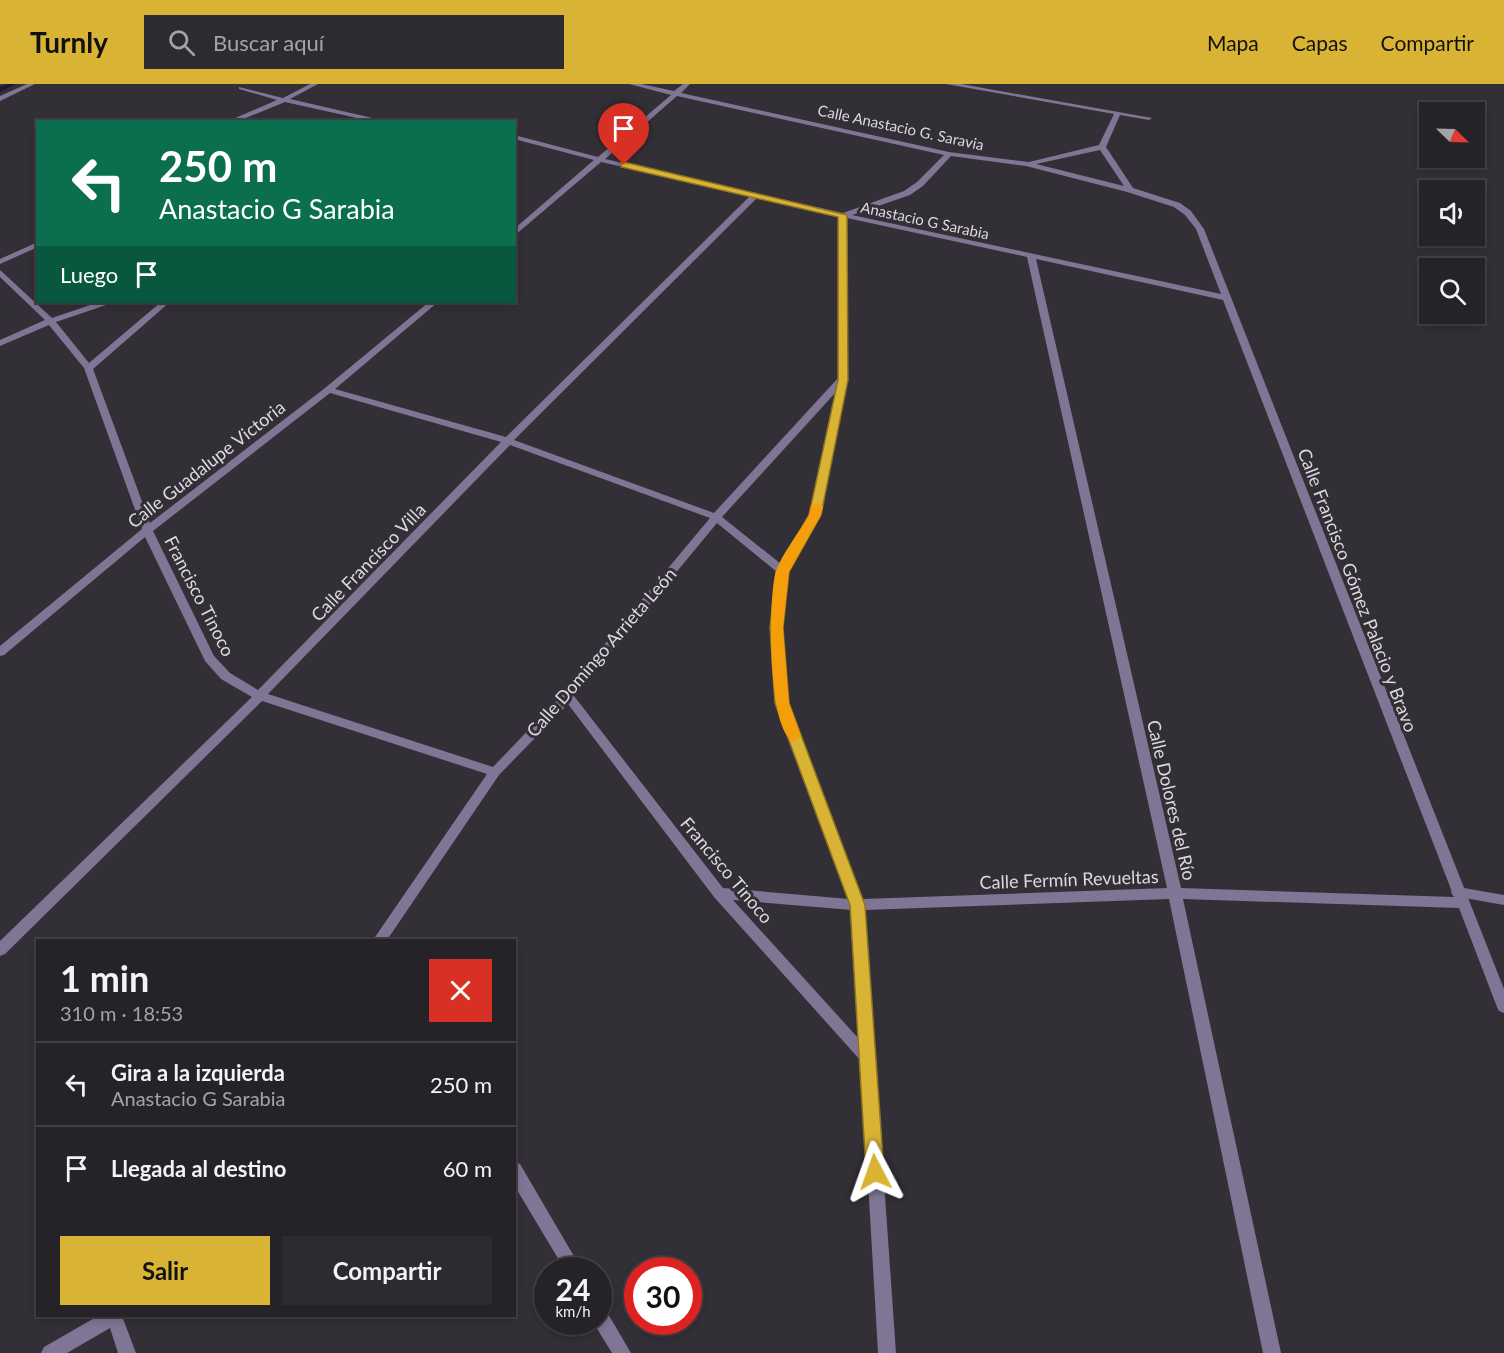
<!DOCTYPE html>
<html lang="es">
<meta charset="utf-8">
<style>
body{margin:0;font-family:Lato,sans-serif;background:#2e2b30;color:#f1f3f6;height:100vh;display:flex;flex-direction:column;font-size:22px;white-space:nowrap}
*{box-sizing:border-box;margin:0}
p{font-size:20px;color:#a4a4a8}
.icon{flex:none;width:33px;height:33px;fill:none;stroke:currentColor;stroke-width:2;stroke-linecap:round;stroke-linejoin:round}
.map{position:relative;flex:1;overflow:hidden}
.panel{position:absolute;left:36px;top:855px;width:480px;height:378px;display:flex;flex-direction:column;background:#262328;border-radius:0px;box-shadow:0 3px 9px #0003,0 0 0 2px #424045}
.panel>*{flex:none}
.hud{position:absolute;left:36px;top:36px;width:480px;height:183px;border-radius:0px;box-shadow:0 3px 9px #0003,0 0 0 2px #424045;background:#0b6e4f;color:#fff;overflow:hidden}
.needle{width:39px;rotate:113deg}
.controls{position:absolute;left:1419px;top:18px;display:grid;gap:12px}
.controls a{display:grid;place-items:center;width:66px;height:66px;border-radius:0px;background:#262328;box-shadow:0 3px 9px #0003,0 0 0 2px #424045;font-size:30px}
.speed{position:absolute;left:534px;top:1173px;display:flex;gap:12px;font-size:30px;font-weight:700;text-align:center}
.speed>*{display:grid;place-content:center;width:78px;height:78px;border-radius:50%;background:#262328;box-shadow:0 3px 9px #0003,0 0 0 2px #424045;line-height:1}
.speed small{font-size:15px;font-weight:400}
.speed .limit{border:9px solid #d22;background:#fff;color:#111}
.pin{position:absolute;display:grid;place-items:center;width:51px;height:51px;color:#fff;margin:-62px -26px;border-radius:50% 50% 50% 0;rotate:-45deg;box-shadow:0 0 6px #0007}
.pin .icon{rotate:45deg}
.me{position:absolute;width:66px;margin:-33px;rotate:356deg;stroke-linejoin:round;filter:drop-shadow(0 0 4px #0008)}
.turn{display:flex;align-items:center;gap:21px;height:126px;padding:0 24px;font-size:27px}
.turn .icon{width:78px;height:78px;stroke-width:2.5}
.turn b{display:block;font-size:42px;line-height:51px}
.then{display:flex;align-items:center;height:57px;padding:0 24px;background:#0003;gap:12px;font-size:22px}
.round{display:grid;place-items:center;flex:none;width:63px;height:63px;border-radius:0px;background:#2e2b30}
.head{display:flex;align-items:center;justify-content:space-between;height:102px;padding:0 24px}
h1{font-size:36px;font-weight:700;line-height:45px}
.primary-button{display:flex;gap:12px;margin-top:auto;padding:12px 24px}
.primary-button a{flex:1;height:69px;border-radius:0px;background:#d9b334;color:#111;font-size:24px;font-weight:700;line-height:69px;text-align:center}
.primary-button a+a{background:#2e2b30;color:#f1f3f6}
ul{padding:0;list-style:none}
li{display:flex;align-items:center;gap:18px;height:84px;padding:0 24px;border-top:2px solid #424045}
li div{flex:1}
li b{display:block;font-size:22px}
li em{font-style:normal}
header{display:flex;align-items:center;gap:36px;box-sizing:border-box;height:84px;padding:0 30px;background:#d9b334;color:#111}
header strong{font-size:28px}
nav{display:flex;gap:33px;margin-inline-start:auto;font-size:21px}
.search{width:420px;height:54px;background:#2e2b30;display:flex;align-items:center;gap:15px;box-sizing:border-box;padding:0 21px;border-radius:0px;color:#a4a4a8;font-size:22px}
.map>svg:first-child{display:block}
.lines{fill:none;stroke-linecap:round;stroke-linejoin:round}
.stream{fill:#221832;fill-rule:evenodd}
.service{fill:#807595;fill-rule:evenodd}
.minor{fill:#807595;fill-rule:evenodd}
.route{fill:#d9b334;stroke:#8d7422;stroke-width:1.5}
.slow{fill:#f59e0b}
.labels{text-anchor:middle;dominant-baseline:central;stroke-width:6;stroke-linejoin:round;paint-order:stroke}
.far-street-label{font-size:15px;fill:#dcdadf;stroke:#322f36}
.street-label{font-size:18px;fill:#dcdadf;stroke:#322f36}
</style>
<header>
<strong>Turnly</strong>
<div class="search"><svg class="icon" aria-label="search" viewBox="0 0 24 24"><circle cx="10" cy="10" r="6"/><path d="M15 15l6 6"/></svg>Buscar aquí</div>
<nav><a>Mapa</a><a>Capas</a><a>Compartir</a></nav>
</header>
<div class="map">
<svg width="1504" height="1269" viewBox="0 0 1504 1269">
<rect width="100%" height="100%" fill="#322f36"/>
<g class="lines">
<path class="stream" d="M8 0H16L0 8V3Z"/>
<path class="service" d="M1458 803 1504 811V821L1453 812 1451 808 1453 804Z"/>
<path class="minor" d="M27 0H35L0 17V12Z
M310 0H318L290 15 390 38H375L285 18 236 38H226L277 16 239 5V3L283 14Z
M629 0H641L674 7 683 0H690L681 9 949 68 1029 78 1099 61 1114 30 946 0H961L1152 34 1149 36 1120 31 1106 63 1133 104 1180 119 1191 127 1204 145 1504 905V929L1499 927 1497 923 1459 824 1183 815 1281 1269H1263L1169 815 865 826 896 1269H878L861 977 714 813 568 620 499 691 387 856H373L487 690 262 617 5 870 0 872V857L252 613 221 595 205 577 145 453 4 571 0 572V562L142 445 84 284 49 241 0 262V256L45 236 0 193V186L52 234 99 218H110L109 220 56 238 89 279 161 218H170L93 285 150 439 325 304 429 218H438L335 305 506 353 750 112 601 78 514 152V145L594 76 514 55V51L598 73 671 11ZM677 12 944 71 917 98 904 107 843 129 605 75ZM1100 66 1124 102 1036 80ZM951 72 1026 82 1127 108 1174 123 1185 131 1196 145 1221 210 852 131 910 111 923 102ZM757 114 839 132 838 294 714 429 514 356ZM847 134 1027 173 1167 804 863 815 788 619 782 544 787 487 820 431 848 296ZM1036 175 1223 216 1454 813 1181 804ZM836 308 810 431 781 480 722 433ZM330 309 501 358 258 606 230 589 214 572 153 447ZM510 361 710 434 564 609 493 683 268 610ZM717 439 777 488 770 544 776 619 849 815 723 804 574 612ZM733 816 852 826 859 955Z
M38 158V163L0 180V175Z
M514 1078 520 1080 582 1186H565L514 1101Z
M598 1221 604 1223 631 1269H612L593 1238H598Z
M98 1232H122L136 1269H118L110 1244 67 1269H41L44 1263Z"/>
</g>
<path class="route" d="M624 78 847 131 848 296 821 431 789 488 783 544 789 619 865 821 884 1088 882 1094 875 1096 869 1094 866 1088 850 821 775 619 770 544 776 488 809 431 838 296V133L621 83V79Z"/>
<path class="slow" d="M817 419 823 422 821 431 789 488 783 544 789 619 801 652 794 657C767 649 768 512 776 487 783 468 799 449 809 431L811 422Z"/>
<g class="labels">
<g class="far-street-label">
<text transform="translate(901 43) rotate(12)">Calle Anastacio G. Saravia</text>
<text transform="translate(925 136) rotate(12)">Anastacio G Sarabia</text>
</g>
<g class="street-label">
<text transform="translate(206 380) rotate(-38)">Calle Guadalupe Victoria</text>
<text transform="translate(368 478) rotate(-46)">Calle Francisco Villa</text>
<text transform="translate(1358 506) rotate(69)">Calle Francisco Gómez Palacio y Bravo</text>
<text transform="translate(200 512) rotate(63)">Francisco Tinoco</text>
<text transform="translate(601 568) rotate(-49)">Calle Domingo Arrieta León</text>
<text transform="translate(1172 716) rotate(77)">Calle Dolores del Río</text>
<text transform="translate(727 786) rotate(50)">Francisco Tinoco</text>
<text transform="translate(1069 795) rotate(-2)">Calle Fermín Revueltas</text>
</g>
</g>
</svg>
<div class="controls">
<a><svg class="needle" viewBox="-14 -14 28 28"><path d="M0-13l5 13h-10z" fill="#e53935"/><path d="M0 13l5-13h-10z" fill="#a4a4a8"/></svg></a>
<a><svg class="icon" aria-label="sound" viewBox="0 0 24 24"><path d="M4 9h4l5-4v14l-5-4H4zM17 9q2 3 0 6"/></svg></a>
<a><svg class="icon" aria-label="search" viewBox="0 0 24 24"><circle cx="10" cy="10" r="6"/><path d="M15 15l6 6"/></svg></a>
</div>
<div class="speed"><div>24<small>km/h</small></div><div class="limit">30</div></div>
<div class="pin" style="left:624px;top:81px;background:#d93025"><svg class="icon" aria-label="arrive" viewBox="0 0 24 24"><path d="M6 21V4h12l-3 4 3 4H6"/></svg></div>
<svg class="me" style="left:875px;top:1088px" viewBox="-20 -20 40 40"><path d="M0-17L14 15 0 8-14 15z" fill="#d9b334" stroke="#fff" stroke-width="4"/></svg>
<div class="hud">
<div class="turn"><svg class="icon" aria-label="left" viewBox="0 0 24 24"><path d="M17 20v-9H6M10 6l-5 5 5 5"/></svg><div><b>250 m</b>Anastacio G Sarabia</div></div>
<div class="then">Luego<svg class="icon" aria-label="arrive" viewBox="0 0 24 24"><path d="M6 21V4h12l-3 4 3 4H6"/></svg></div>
</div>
<section class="panel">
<div class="head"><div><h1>1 min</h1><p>310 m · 18:53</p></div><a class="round" style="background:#d93025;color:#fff"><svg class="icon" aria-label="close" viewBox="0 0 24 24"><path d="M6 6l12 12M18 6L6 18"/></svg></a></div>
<ul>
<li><svg class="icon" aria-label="left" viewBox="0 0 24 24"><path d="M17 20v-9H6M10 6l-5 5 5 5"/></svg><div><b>Gira a la izquierda</b><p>Anastacio G Sarabia</p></div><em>250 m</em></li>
<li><svg class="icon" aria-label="arrive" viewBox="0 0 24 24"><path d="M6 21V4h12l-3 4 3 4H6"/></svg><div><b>Llegada al destino</b></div><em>60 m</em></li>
</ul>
<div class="primary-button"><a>Salir</a><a>Compartir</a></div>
</section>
</div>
